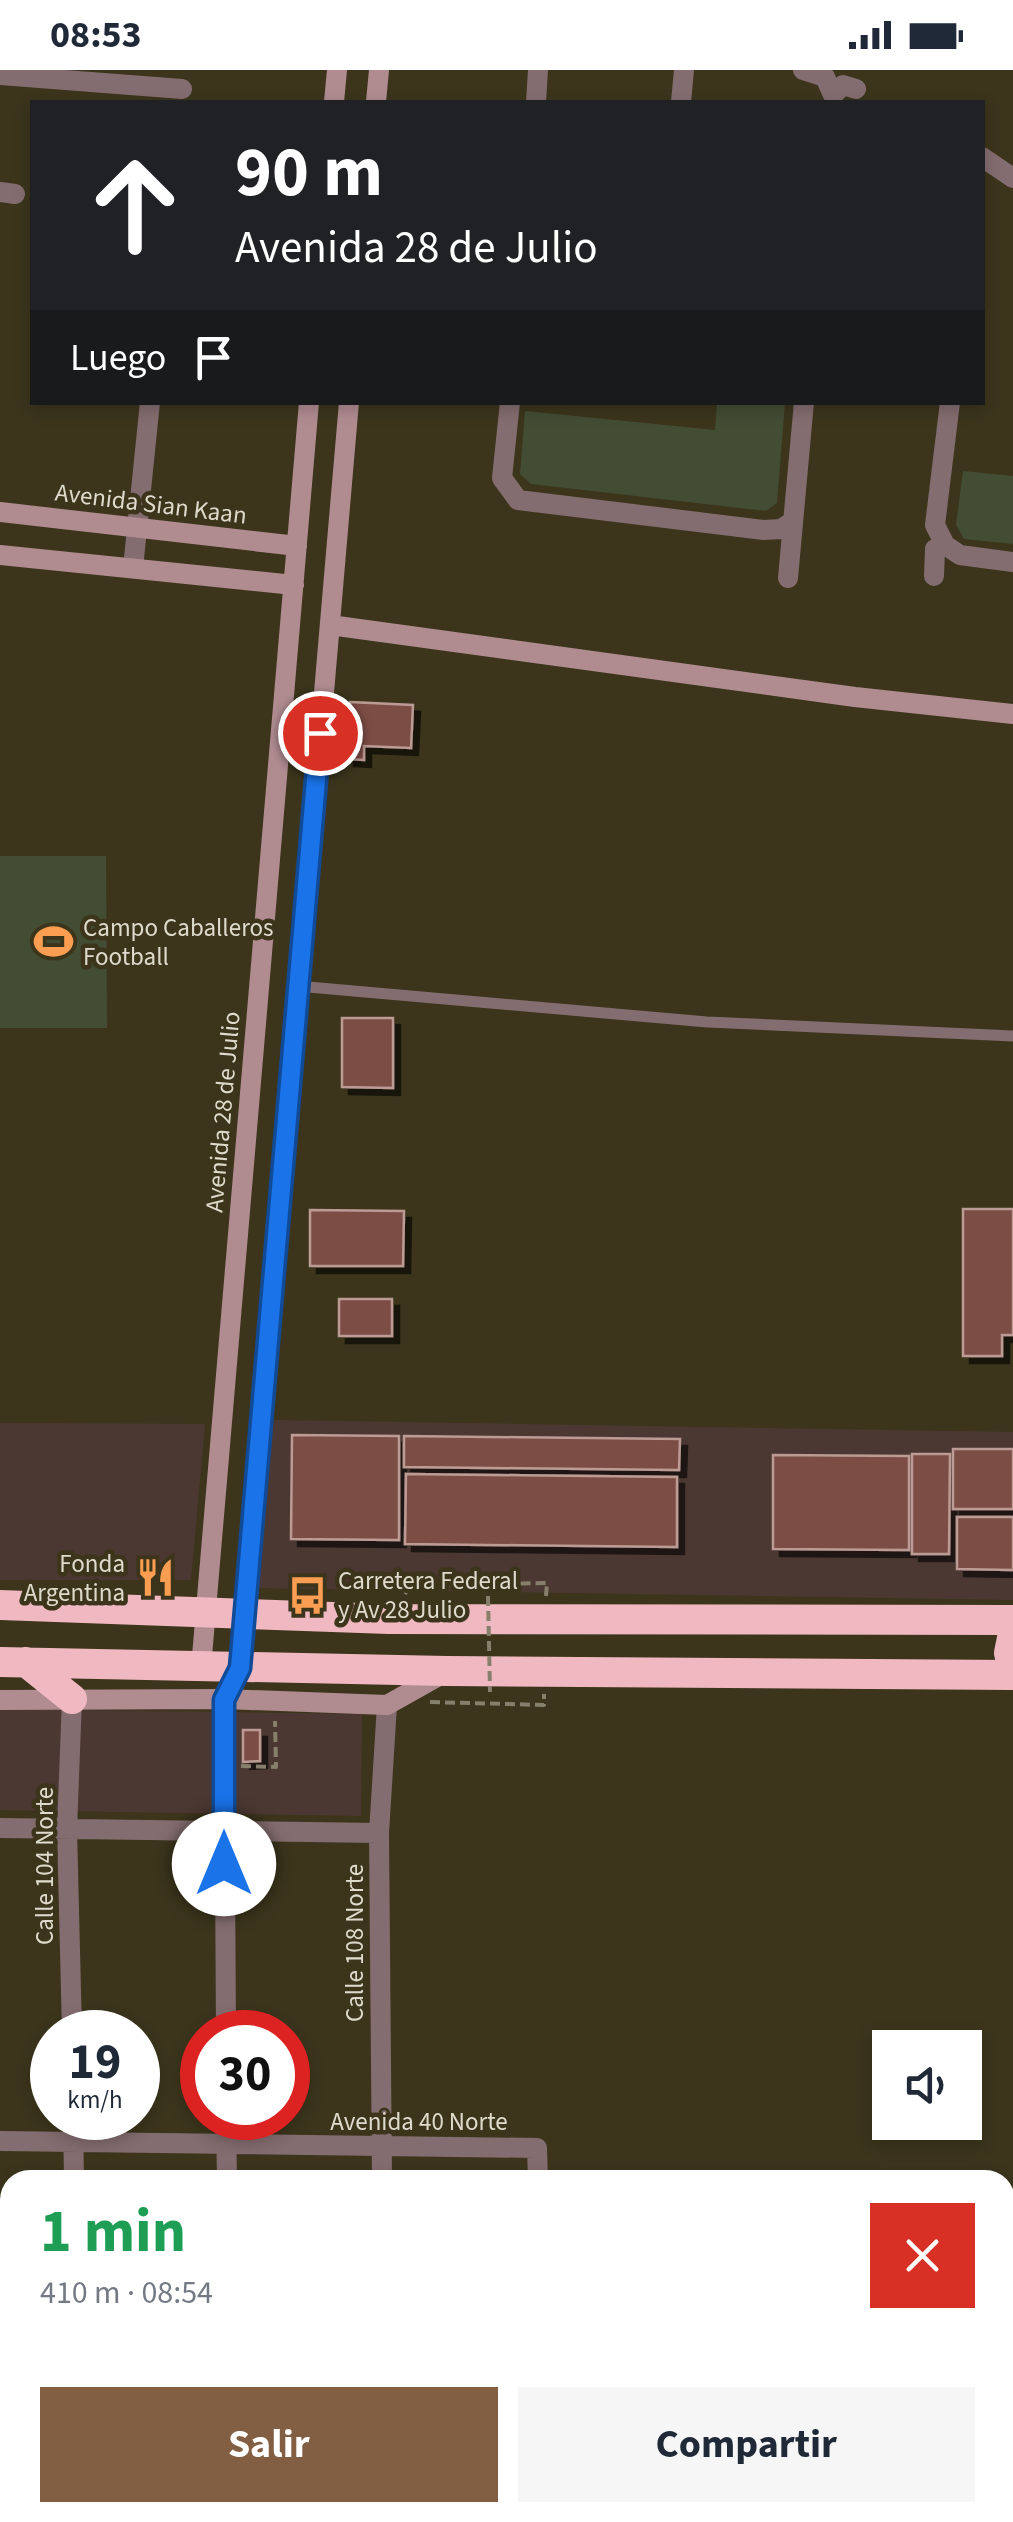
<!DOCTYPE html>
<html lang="es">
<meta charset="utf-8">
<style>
body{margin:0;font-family:"Source Sans 3",sans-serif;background:#f6f6f7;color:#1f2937;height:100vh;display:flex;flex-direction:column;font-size:38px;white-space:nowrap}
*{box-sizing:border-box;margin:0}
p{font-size:32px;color:#747a83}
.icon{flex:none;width:55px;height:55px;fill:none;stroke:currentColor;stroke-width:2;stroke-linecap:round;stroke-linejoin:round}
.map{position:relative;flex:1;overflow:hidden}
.side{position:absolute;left:0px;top:2100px;width:1015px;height:352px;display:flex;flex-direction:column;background:#fff;border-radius:30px 30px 0 0;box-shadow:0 5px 15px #0003}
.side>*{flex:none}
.top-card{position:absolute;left:30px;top:30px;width:955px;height:305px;border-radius:0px;box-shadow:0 5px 15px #0003;background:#202124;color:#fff;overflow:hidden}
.buttons{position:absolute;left:872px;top:1960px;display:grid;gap:20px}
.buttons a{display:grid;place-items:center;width:110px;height:110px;border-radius:0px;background:#fff;box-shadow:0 5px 15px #0003;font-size:50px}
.speed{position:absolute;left:30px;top:1940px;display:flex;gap:20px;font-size:50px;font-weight:700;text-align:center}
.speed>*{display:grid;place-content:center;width:130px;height:130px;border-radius:50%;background:#fff;box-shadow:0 5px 15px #0003;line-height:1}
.speed small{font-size:25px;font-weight:400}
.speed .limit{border:15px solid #d22;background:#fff;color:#111}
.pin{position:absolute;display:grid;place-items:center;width:85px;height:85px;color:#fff;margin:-42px;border:5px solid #fff;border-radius:50%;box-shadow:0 2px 10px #0007}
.me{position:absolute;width:110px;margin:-55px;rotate:0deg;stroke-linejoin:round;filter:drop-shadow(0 0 8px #0008)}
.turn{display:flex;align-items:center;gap:35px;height:210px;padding:0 40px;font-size:45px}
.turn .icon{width:130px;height:130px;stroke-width:2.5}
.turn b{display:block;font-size:70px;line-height:85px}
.then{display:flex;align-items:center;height:95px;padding:0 40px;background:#0003;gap:20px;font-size:38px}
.round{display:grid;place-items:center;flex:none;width:105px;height:105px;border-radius:0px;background:#f6f6f7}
.overview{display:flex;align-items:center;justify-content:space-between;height:170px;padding:0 40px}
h1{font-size:60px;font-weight:700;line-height:75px;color:#1e9e55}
.primary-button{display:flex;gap:20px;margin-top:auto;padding:20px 40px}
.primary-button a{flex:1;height:115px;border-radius:0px;background:#825e43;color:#fff;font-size:40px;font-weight:700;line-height:115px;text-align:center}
.primary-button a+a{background:#f6f6f7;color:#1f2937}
.status{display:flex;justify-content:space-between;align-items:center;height:70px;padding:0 50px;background:#fff;direction:ltr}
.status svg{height:28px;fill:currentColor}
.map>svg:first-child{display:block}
.commercial{fill:#4c3832}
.green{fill:#424d34}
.building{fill:#7b4d45;stroke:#bc9b95;stroke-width:2.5;filter:url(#shadow)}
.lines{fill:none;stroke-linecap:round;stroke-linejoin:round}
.path{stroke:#857f6b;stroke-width:4;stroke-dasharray:10 5;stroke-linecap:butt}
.lane{stroke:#846d70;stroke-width:11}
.street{stroke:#846d70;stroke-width:20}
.secondary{stroke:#b08c91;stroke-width:20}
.highway{stroke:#f0b9c1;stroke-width:30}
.path-bridge{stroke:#857f6b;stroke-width:4;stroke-dasharray:10 5;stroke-linecap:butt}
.route-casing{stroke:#114b97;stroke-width:25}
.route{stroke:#1a73e8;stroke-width:18}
.labels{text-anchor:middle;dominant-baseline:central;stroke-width:9;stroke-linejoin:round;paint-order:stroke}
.street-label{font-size:25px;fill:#dfdbcc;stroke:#3c351c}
.poi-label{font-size:25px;fill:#dfdbcc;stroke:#3c351c;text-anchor:start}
</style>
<div class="status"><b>08:53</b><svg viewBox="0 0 49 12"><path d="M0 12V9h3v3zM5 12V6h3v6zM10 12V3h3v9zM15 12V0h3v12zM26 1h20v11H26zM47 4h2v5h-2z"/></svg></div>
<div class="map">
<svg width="1013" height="2452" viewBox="0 0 1013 2452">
<defs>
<filter id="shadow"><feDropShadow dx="7" dy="7" stdDeviation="0" flood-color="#0009"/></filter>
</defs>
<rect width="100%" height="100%" fill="#3c351c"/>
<path class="commercial" d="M274 1350 1013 1362V1530L251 1518Z
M0 1353 205 1354 191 1510H0Z
M0 1639 362 1644 361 1746 0 1740Z"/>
<path class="green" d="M717 333H785L777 433 766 441 531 414 520 404 525 341 715 360Z
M963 401 1013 406V474L964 469 956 455Z
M0 786H106L107 958H0Z"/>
<path class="building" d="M350 632 413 635 411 678 364 676V690L347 689Z
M342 948H393V1018L342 1017Z
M963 1139H1013V1265H1002V1286H963Z
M310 1140 404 1141 403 1196H310Z
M339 1229H392V1266H339Z
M292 1365 399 1366V1470L291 1469Z
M404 1366 680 1369 679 1400 404 1397Z
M953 1379H1013V1439H953Z
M912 1384H950L949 1484H912Z
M773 1385 909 1386V1480L773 1479Z
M406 1404 677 1407V1477L405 1474Z
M957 1447H1013V1500L957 1499Z
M243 1660H260V1691L243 1692Z"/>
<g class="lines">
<path class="path" d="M405 1524 410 1516 547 1513 546 1526
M430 1632 544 1635V1624
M241 1696 276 1697 275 1651"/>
<path class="lane" d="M297 916 707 952 1013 966"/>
<path class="street" d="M803 0 825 7 833 25 843 15 856 19
M0 5 182 19
M536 32 538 0
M681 32 684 0
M982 87 1013 108
M0 122 15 124
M510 332 502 408 518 430 764 460 781 459 793 451
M950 332 935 455 945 475 960 485 1013 492
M133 498 150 332
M934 506 935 479 945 475
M788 508 804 332
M0 1758 379 1763
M72 1962 67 1759 72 1629
M226 1962 224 1629 240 1598
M73 2048 74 2110
M226 2048 227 2110
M0 2071 537 2078 538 2110
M382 2110 379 1763 387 1635
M0 2380 10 2381
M80 2442 81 2452
M229 2442V2452
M385 2442V2452
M545 2442V2452"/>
<path class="secondary" d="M334 32 337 0
M376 32 379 0
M0 442 297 476
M0 485 294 515
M330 555 855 627 1013 644
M201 1598 309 332
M240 1598 349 332
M0 1630 224 1629 387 1635 444 1603"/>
<path class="highway" d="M0 1535 389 1549 1013 1550
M1013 1563 1009 1583 1013 1596
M0 1592 447 1601 1013 1605
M26 1592 72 1629"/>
<path class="path-bridge" d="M488 1526 490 1622"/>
</g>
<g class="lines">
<defs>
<path id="route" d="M224 1794V1630L240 1598 320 663"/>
</defs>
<use href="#route" class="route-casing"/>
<use href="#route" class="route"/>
</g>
<defs>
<symbol id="stadium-bare" viewBox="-9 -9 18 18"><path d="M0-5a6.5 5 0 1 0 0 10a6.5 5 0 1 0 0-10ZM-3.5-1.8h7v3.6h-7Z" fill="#fb9e52" stroke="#3c351c" stroke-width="2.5" paint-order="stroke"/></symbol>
<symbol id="restaurant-bare" viewBox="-9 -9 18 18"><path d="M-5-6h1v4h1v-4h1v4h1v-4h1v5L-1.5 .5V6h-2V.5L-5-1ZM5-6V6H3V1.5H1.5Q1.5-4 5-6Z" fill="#fb9e52" stroke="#3c351c" stroke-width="2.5" paint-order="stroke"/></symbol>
<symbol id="bus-bare" viewBox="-9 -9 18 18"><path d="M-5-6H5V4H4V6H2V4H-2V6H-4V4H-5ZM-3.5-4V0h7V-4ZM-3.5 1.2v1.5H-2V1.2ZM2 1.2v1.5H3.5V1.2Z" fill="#fb9e52" stroke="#3c351c" stroke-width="2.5" paint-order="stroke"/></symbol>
</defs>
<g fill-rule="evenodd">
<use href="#stadium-bare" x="26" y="844" width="55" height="55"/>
<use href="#restaurant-bare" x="128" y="1480" width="55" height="55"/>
<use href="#bus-bare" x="280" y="1498" width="55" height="55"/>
</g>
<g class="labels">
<g class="street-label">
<text transform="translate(151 434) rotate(7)">Avenida Sian Kaan</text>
<text transform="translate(223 1042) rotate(-85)">Avenida 28 de Julio</text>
<text transform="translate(45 1796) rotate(-90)">Calle 104 Norte</text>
<text transform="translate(355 1873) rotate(-90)">Calle 108 Norte</text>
<text x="419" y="2052">Avenida 40 Norte</text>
</g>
<g class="poi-label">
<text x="83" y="858">Campo Caballeros<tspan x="83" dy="29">Football</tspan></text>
<text x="125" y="1494" text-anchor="end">Fonda<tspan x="125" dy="29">Argentina</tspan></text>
<text x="338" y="1511">Carretera Federal<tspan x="338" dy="29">y Av 28 Julio</tspan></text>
</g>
</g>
</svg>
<div class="buttons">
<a><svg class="icon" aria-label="sound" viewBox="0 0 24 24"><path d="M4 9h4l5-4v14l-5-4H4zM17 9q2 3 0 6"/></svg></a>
</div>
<div class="speed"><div>19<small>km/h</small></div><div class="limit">30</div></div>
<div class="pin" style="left:320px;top:663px;background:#d93025"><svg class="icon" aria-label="arrive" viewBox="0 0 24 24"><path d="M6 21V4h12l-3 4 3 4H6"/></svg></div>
<svg class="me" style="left:224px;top:1794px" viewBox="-20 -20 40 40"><circle r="19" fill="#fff"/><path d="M0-13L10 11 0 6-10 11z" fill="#1a73e8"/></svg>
<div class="top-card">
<div class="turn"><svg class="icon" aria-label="ahead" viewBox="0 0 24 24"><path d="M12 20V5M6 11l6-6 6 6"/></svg><div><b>90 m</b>Avenida 28 de Julio</div></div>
<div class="then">Luego<svg class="icon" aria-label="arrive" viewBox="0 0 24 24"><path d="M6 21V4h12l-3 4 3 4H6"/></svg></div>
</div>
<section class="side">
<div class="overview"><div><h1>1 min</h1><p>410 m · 08:54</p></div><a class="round" style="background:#d93025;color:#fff"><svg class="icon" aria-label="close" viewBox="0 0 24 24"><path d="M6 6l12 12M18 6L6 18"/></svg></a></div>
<div class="primary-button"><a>Salir</a><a>Compartir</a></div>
</section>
</div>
